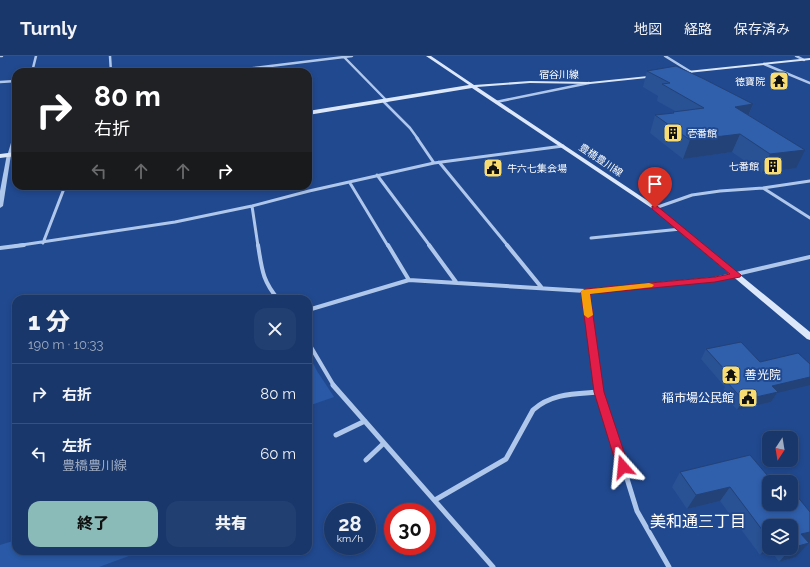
<!DOCTYPE html>
<html lang="ja">
<meta charset="utf-8">
<style>
body{margin:0;font-family:Raleway,"Noto Sans JP",sans-serif;background:#223f71;color:#f1f3f6;height:100vh;display:flex;flex-direction:column;font-size:15px;white-space:nowrap}
*{box-sizing:border-box;margin:0}
p{font-size:13px;color:#9facc1}
.icon{flex:none;width:22px;height:22px;fill:none;stroke:currentColor;stroke-width:2;stroke-linecap:round;stroke-linejoin:round}
.map{position:relative;flex:1;overflow:hidden}
.panel{position:absolute;left:12px;top:239px;width:300px;height:260px;display:flex;flex-direction:column;background:#19376b;border-radius:12px;box-shadow:0 2px 6px #0003,0 0 0 1px #37517e}
.panel>*{flex:none}
.banner{position:absolute;left:12px;top:12px;width:300px;height:122px;border-radius:12px;box-shadow:0 2px 6px #0003,0 0 0 1px #37517e;background:#202124;color:#fff;overflow:hidden}
.needle{width:26px;rotate:192deg}
.buttons{position:absolute;left:762px;top:375px;display:grid;gap:8px}
.buttons a{display:grid;place-items:center;width:36px;height:36px;border-radius:8px;background:#19376b;box-shadow:0 2px 6px #0003,0 0 0 1px #37517e;font-size:20px}
.speed{position:absolute;left:324px;top:447px;display:flex;gap:8px;font-size:20px;font-weight:700;text-align:center}
.speed>*{display:grid;place-content:center;width:52px;height:52px;border-radius:50%;background:#19376b;box-shadow:0 2px 6px #0003,0 0 0 1px #37517e;line-height:1}
.speed small{font-size:10px;font-weight:400}
.speed .limit{border:6px solid #d22;background:#fff;color:#111}
.pin{position:absolute;display:grid;place-items:center;width:34px;height:34px;color:#fff;margin:-41px -17px;border-radius:50% 50% 50% 0;rotate:-45deg;box-shadow:0 0 4px #0007}
.pin .icon{rotate:45deg}
.me{position:absolute;width:44px;margin:-22px;rotate:342deg;stroke-linejoin:round;filter:drop-shadow(0 0 3px #0008)}
.turn{display:flex;align-items:center;gap:14px;height:84px;padding:0 16px;font-size:18px}
.turn .icon{width:52px;height:52px;stroke-width:2.5}
.turn b{display:block;font-size:28px;line-height:34px}
.lanes{display:flex;align-items:center;height:38px;padding:0 16px;background:#0003;justify-content:center;gap:20px;direction:ltr}
.lanes .off{opacity:.35}
.round{display:grid;place-items:center;flex:none;width:42px;height:42px;border-radius:12px;background:#223f71}
.headline{display:flex;align-items:center;justify-content:space-between;height:68px;padding:0 16px}
h1{font-size:24px;font-weight:800;line-height:30px}
.cta{display:flex;gap:8px;margin-top:auto;padding:8px 16px}
.cta a{flex:1;height:46px;border-radius:12px;background:#8bbbb9;color:#111;font-size:16px;font-weight:800;line-height:46px;text-align:center}
.cta a+a{background:#223f71;color:#f1f3f6}
ul{padding:0;list-style:none}
li{display:flex;align-items:center;gap:12px;height:60px;padding:0 16px;border-top:1px solid #37517e}
li div{flex:1}
li b{display:block;font-size:15px}
li em{font-style:normal}
header{display:flex;align-items:center;gap:24px;box-sizing:border-box;height:56px;padding:0 20px;background:#19376b;border-bottom:1px solid #37517e}
header strong{font-size:19px}
nav{display:flex;gap:22px;margin-inline-start:auto;font-size:14px}
.map>svg:first-child{display:block}
.green{fill:#2a5aa7}
.lines{fill:none;stroke-linecap:round;stroke-linejoin:round}
.minor-far3{stroke:#b0c7ec;stroke-width:2.5}
.minor-far2{stroke:#b0c7ec;stroke-width:3}
.minor-far1{stroke:#b0c7ec;stroke-width:4}
.minor{stroke:#b0c7ec;stroke-width:5}
.tertiary{fill:#b0c7ec;fill-rule:evenodd}
.secondary{fill:#dce7f9;fill-rule:evenodd}
.wall{fill:#295294;fill-rule:evenodd}
.shaded-wall{fill:#224278}
.building{fill:#305fac;stroke:#224278}
.route{fill:#e11d48;stroke:#92132f}
.slow{fill:#f59e0b}
.labels{text-anchor:middle;dominant-baseline:central;stroke-width:4;stroke-linejoin:round;paint-order:stroke}
.far-street-label{font-size:10px;fill:#fff;stroke:#21498f}
.far-poi-label{font-size:10px;fill:#fff;stroke:#21498f;text-anchor:end}
.poi-label{font-size:12px;fill:#fff;stroke:#21498f;text-anchor:start}
.near-neighbourhood-label{font-size:16px;fill:#fff;stroke:#21498f}
</style>
<header>
<strong>Turnly</strong>
<nav><a>地図</a><a>経路</a><a>保存済み</a></nav>
</header>
<div class="map">
<svg width="810" height="511" viewBox="0 0 810 511">
<rect width="100%" height="100%" fill="#21498f"/>
<path class="green" d="M308 297 317 315 334 341 308 350Z
M16 484V495H129V500L99 511H0V489Z"/>
<g class="lines">
<path class="minor-far3" d="M0 0H2
M110 0 111 16
M665 0 691 16
M796 0 804 4
M344 1 387 45
M764 8 810 27
M32 16 36 0
M84 16 110 13
M222 16 352 0
M0 26 16 25
M384 46 410 72 418 83
M496 46 589 27
M14 83 16 77"/>
<path class="minor-far2" d="M417 82 434 107
M9 99 14 82
M439 106 508 190
M377 119 430 190
M350 127 388 190
M763 132 810 162
M252 150 258 190
M655 152 692 139 720 135 763 132 810 125
M591 182 681 173
M43 187 65 130
M15 190 175 166 252 150 309 135 434 107 563 90"/>
<path class="minor-far1" d="M258 189C262 213 262 224 278 243
M388 189 409 224
M429 189 456 226
M507 189 542 232
M0 192 24 189
M585 235 598 330
M308 254 409 224 585 235 715 223 810 201
M308 286 334 330"/>
<path class="minor" d="M333 329 493 511
M598 329 637 455 669 511
M336 379 365 365
M366 404 384 387
M435 444 506 403 533 354C552 337 575 338 599 336"/>
<path class="tertiary" d="M7 98 11 99 3 150 0 152V135Z"/>
<path class="secondary" d="M426 0H431L474 29 530 25 590 26 658 19V21H656L590 28 530 27 477 31 657 151 810 276V284L807 283 653 153 472 32 308 59V55L469 29Z
M810 2V4L678 18 676 17 678 16Z
M16 96V100L0 102V98Z"/>
</g>
<path class="wall" d="M647 15 753 48 749 59 796 112 762 117 732 96 683 103 650 77 655 59 672 57 673 56 675 55 657 45 658 40 643 31Z
M706 293 777 337 771 346 737 354 722 337 725 331 701 303Z
M750 399 769 448 810 456V486H808L809 487 796 501 779 506 772 496 760 499 720 445 687 453 672 431 680 416ZM769 470H791V492H769Z"/>
<path class="shaded-wall" d="M753 48 746 65 735 51Z
M740 78 732 96 683 103 690 84Z
M805 94 796 112 762 117 770 98Z
M810 321V329L777 337 771 346 737 354 743 344 772 330Z
M730 431 720 445 687 453 696 439Z
M810 476V486L791 491 801 478Z
M809 487 796 501 779 506 791 492Z
M769 489V492H775L772 496 760 499Z"/>
<path class="building" d="M676 10 702 22 753 48 735 51 805 94 770 98 740 78 690 84 655 59 674 57 673 56 704 52 662 28 670 27 647 15Z
M741 286 760 306 798 297 810 308V321L772 330 778 336 743 344 728 327 735 325 706 293Z
M750 399 773 426H769V448H791V434H792L810 456V476L801 478 809 487 791 492V470H769V483L730 431 696 439 680 416Z"/>
<path class="route" d="M652 150H657L741 219 740 221 715 226 590 238 604 336 629 411 627 414 623 416 619 414 617 411 594 336 581 236 585 233 715 221 730 218 652 153Z"/>
<path class="slow" d="M649 227 652 228 654 229 652 231 590 238 593 259 588 262 584 259 581 236 582 234Z"/>
<defs>
<symbol id="temple-square" viewBox="-11 -11 22 22"><rect x="-9" y="-9" width="18" height="18" rx="4" fill="#f9dc71" stroke="#21498f"/><path d="M0-6L5-2H3V0L6.5 2.5H4V6H1.5V3h-3V6H-4V2.5H-6.5L-3 0V-2H-5Z" fill="#111"/></symbol>
<symbol id="building-square" viewBox="-11 -11 22 22"><rect x="-9" y="-9" width="18" height="18" rx="4" fill="#f9dc71" stroke="#21498f"/><path d="M-4-6H4V6H1V3H-1V6H-4ZM-2.5-4.3h1.7v1.8h-1.7ZM.8-4.3h1.7v1.8H.8ZM-2.5-1h1.7V.8h-1.7ZM.8-1h1.7V.8H.8Z" fill="#111"/></symbol>
<symbol id="civic-square" viewBox="-11 -11 22 22"><rect x="-9" y="-9" width="18" height="18" rx="4" fill="#f9dc71" stroke="#21498f"/><path d="M-.6-6.5H3V-4.5H.6V-3L4-1V1h2V6H-6V1h2V-1L-.6-3ZM-1.2 2.5V6h2.4V2.5Z" fill="#111"/></symbol>
</defs>
<g fill-rule="evenodd">
<use href="#temple-square" x="768" y="14" width="22" height="22"/>
<use href="#building-square" x="662" y="66" width="22" height="22"/>
<use href="#building-square" x="762" y="99" width="22" height="22"/>
<use href="#civic-square" x="482" y="101" width="22" height="22"/>
<use href="#temple-square" x="720" y="308" width="22" height="22"/>
<use href="#civic-square" x="737" y="331" width="22" height="22"/>
</g>
<g class="labels">
<g class="far-street-label">
<text x="559" y="18">宿谷川線</text>
<text transform="translate(601 104) rotate(34)">豊橋豊川線</text>
</g>
<g class="far-poi-label">
<text x="765" y="25">徳寶院</text>
<text x="687" y="77" text-anchor="start">壱番館</text>
<text x="759" y="110">七番館</text>
<text x="507" y="112" text-anchor="start">牛六七集会場</text>
</g>
<g class="poi-label">
<text x="745" y="319">善光院</text>
<text x="734" y="342" text-anchor="end">稲市場公民館</text>
</g>
<g class="near-neighbourhood-label">
<text x="698" y="465">美和通三丁目</text>
</g>
</g>
</svg>
<div class="buttons">
<a><svg class="needle" viewBox="-14 -14 28 28"><path d="M0-13l5 13h-10z" fill="#e53935"/><path d="M0 13l5-13h-10z" fill="#9facc1"/></svg></a>
<a><svg class="icon" aria-label="sound" viewBox="0 0 24 24"><path d="M4 9h4l5-4v14l-5-4H4zM17 9q2 3 0 6"/></svg></a>
<a><svg class="icon" aria-label="layers" viewBox="0 0 24 24"><path d="M12 4l9 5-9 5-9-5zM3 14l9 5 9-5"/></svg></a>
</div>
<div class="speed"><div>28<small>km/h</small></div><div class="limit">30</div></div>
<div class="pin" style="left:655px;top:152px;background:#d93025"><svg class="icon" aria-label="arrive" viewBox="0 0 24 24"><path d="M6 21V4h12l-3 4 3 4H6"/></svg></div>
<svg class="me" style="left:623px;top:411px" viewBox="-20 -20 40 40"><path d="M0-17L14 15 0 8-14 15z" fill="#e11d48" stroke="#fff" stroke-width="4"/></svg>
<div class="banner">
<div class="turn"><svg class="icon" aria-label="right" viewBox="0 0 24 24"><path d="M7 20v-9h11M14 6l5 5-5 5"/></svg><div><b>80 m</b>右折</div></div>
<div class="lanes"><svg class="icon off" aria-label="left" viewBox="0 0 24 24"><path d="M17 20v-9H6M10 6l-5 5 5 5"/></svg><svg class="icon off" aria-label="ahead" viewBox="0 0 24 24"><path d="M12 20V5M6 11l6-6 6 6"/></svg><svg class="icon off" aria-label="ahead" viewBox="0 0 24 24"><path d="M12 20V5M6 11l6-6 6 6"/></svg><svg class="icon" aria-label="right" viewBox="0 0 24 24"><path d="M7 20v-9h11M14 6l5 5-5 5"/></svg></div>
</div>
<section class="panel">
<div class="headline"><div><h1>1 分</h1><p>190 m · 10:33</p></div><a class="round"><svg class="icon" aria-label="close" viewBox="0 0 24 24"><path d="M6 6l12 12M18 6L6 18"/></svg></a></div>
<ul>
<li><svg class="icon" aria-label="right" viewBox="0 0 24 24"><path d="M7 20v-9h11M14 6l5 5-5 5"/></svg><div><b>右折</b></div><em>80 m</em></li>
<li><svg class="icon" aria-label="left" viewBox="0 0 24 24"><path d="M17 20v-9H6M10 6l-5 5 5 5"/></svg><div><b>左折</b><p>豊橋豊川線</p></div><em>60 m</em></li>
</ul>
<div class="cta"><a>終了</a><a>共有</a></div>
</section>
</div>
